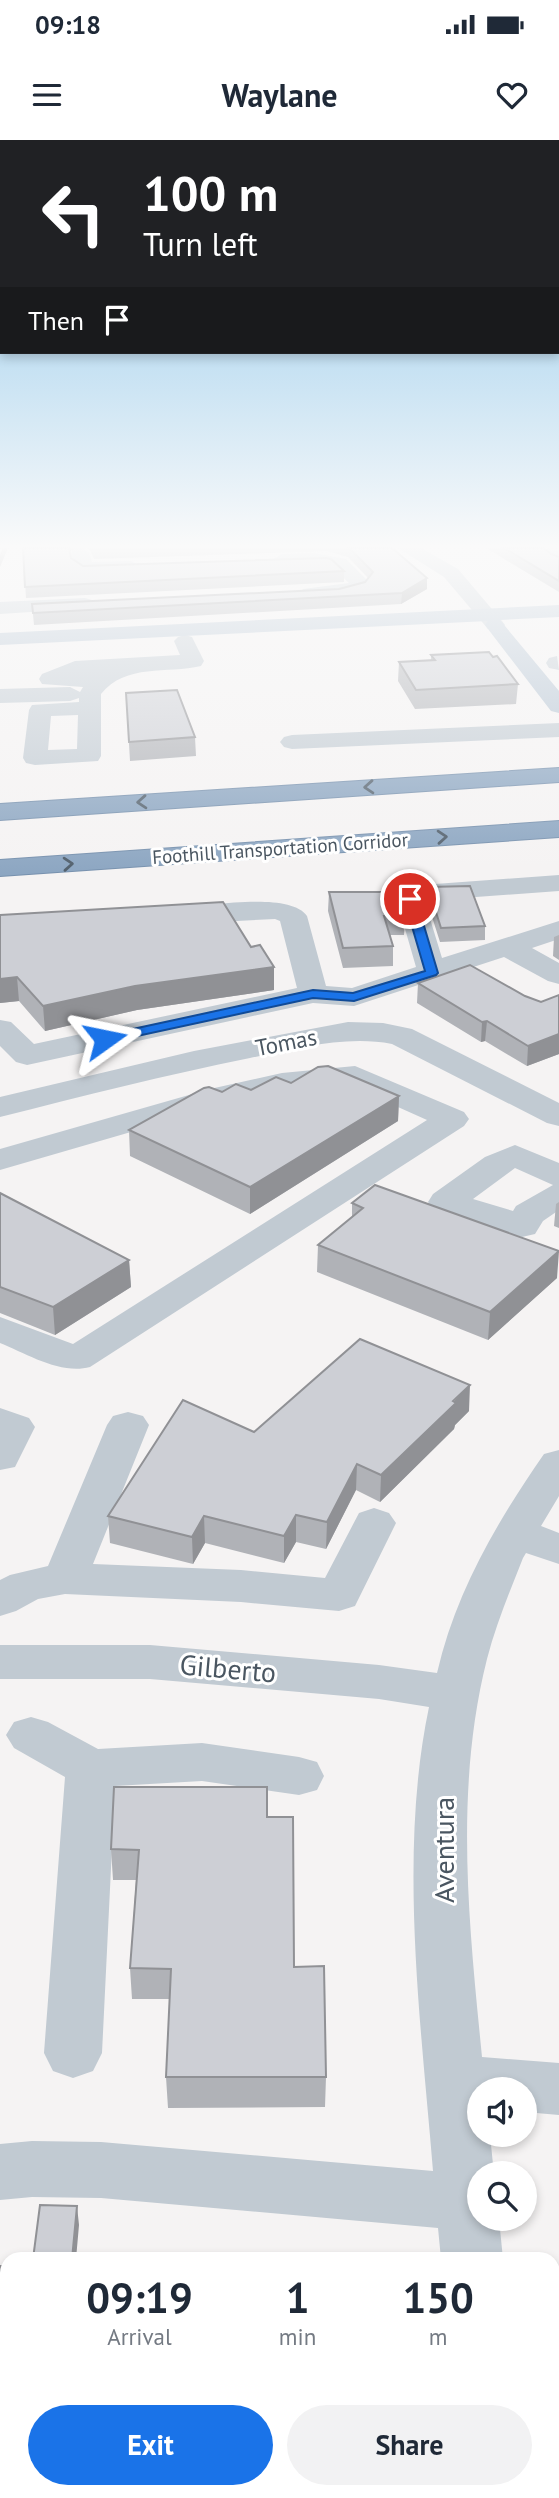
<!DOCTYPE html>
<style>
body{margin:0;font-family:"PT Sans",sans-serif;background:#f2f2f3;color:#1f2937;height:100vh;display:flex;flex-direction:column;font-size:26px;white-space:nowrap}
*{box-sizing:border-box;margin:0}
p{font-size:23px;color:#747a83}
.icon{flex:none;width:38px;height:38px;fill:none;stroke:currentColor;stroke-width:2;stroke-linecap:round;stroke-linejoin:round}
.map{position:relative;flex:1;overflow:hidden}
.panel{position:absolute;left:0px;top:2112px;width:560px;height:247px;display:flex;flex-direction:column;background:#fff;border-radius:21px 21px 0 0;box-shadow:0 4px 10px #0003}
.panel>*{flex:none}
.hud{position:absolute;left:0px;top:0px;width:560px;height:214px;box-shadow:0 4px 10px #0003;background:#202124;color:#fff;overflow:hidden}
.controls{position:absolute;left:467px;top:1937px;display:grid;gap:14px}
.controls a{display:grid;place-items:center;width:70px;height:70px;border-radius:50%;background:#fff;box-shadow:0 4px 10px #0003;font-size:35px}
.pin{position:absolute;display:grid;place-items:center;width:60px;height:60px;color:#fff;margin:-30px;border:4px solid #fff;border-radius:50%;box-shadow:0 2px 7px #0007}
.me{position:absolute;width:77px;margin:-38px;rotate:78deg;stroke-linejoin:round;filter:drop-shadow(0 0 5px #0008)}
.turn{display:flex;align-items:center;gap:24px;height:147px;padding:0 28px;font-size:32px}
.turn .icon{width:91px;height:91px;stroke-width:2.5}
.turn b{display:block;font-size:49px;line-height:60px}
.then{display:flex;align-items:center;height:66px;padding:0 28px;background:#0003;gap:14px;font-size:26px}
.eta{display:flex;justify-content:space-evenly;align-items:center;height:119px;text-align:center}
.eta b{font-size:42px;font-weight:600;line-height:49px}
.action{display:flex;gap:14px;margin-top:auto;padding:14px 28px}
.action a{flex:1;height:80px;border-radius:42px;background:#1a73e8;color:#fff;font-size:28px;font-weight:600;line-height:80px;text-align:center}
.action a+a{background:#f2f2f3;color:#1f2937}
.status{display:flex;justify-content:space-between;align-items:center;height:49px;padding:0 35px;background:#fff;direction:ltr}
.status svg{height:19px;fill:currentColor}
header{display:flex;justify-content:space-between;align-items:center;height:91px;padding:0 28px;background:#fff;font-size:32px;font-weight:600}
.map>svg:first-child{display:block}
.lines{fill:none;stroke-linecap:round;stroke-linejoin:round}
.highway-casing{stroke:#7690ad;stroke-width:2}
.minor{fill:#c1cad2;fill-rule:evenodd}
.major{fill:#b3c2d1;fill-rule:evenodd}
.highway{fill:#8ba5c1;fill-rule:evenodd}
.wall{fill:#b0b2b7}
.shaded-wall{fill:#909195}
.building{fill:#cdcfd5;stroke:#909195;stroke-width:2}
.oneway{stroke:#505e6b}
.route{fill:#1a73e8;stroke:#114b97;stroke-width:2}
.labels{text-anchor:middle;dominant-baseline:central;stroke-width:6;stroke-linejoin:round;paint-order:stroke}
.far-street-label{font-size:19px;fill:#4a5661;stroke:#fff}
.street-label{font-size:23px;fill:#4a5661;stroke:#fff}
.near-street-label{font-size:28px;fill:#4a5661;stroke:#fff}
</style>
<div class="status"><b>09:18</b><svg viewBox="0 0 49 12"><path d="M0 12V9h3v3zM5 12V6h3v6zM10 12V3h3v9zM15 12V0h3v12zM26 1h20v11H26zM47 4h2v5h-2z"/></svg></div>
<header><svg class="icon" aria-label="menu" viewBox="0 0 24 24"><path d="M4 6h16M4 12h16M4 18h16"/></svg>Waylane<svg class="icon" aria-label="heart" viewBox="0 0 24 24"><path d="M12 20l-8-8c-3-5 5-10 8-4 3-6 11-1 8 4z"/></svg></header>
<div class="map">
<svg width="559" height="2358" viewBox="0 0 559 2358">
<rect width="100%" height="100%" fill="#f5f3f3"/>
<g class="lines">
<defs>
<path id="highway" d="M559 628V642L0 680V664Z
M559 681V697L0 736V720Z"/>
</defs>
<use href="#highway" class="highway-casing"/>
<path class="minor" d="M82 408 89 413 92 422 131 421 141 427 131 433 77 432 71 413 73 409Z
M398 408H421L458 429 502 481 505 485 502 489H488L444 437Z
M534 408 559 410V425L552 423Z
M314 413 346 419 370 443C358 460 322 462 303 457L300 453 303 449 349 443C344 439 338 430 332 428 315 420 284 434 272 420L282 414Z
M85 458 92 460 95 464 92 468 0 474V462Z
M185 495 192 497 204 521 201 526C167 534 126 523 101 554V616L98 621 35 625 26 623 23 618 29 570 32 565 79 562V558L70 561 0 563V549L70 547 80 552 83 547 42 544 39 539 42 534 75 521 180 515 174 501 178 497ZM78 575 77 609 48 610 51 576Z
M557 516 559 530 549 528 546 523 549 518Z
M559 583V597L292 609 284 607 280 602 284 597 292 595Z
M559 735V751L435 760 425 758 421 752 425 746 435 744Z
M410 751 420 753 424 759 442 818 559 781V799L532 808 559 823V844L548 841 504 817 354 866 313 863 27 925 16 922 0 906V880L11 882 34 904 297 848 280 781 275 779 179 784 169 782 165 776 169 770 179 768C208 766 290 751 307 776L326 846 352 848 416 827 399 768 349 770 339 768 335 762 339 756 349 754Z
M348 882 383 883 412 889 559 963V986L547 983 392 904C345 895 296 909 250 918 166 935 83 956 0 977V957L194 911Z
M355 926 464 972 469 979 464 986 90 1227C61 1235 27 1214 0 1203V1177L73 1204 427 980 351 946 282 953 217 967 0 1030V1009L210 949 282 933Z
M515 1005 559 1023V1070L543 1081 535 1094 522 1097 433 1070 428 1062 433 1054 485 1017ZM515 1028 553 1045 516 1066 513 1071 473 1059Z
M0 1268 29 1278 35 1287 15 1327 0 1330Z
M128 1272 143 1276 149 1285 93 1424 241 1430 325 1438 359 1373 374 1368 389 1373 396 1383 355 1466 339 1471 241 1462 65 1454 38 1459 16 1471 0 1476V1440L10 1435 48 1426 107 1285 113 1276Z
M559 1310V1356L541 1386 559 1393V1424L526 1413 523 1418C510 1451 496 1484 487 1519 454 1650 469 1784 482 1917L559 1923V1975L525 1972V1950H480V1995H490L494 2034H480V2079H499L503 2119H441L438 2088 101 2058 32 2057 0 2060V2004L32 2001 101 2002 433 2031C421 1883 398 1714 429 1567L379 1559 150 1539H0V1505H150L379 1525 437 1533C456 1451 497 1382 544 1314Z
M31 1577 48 1582 98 1609 202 1603 299 1617 317 1622 324 1636 317 1650 299 1655 202 1641 115 1646 102 1913 93 1931 73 1938 53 1931 44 1913 65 1637 14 1608 6 1595 14 1582Z
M461 2352H529L530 2358H462Z"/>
<path class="major" d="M559 465V477L500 480 559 551V573L551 571 488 489 485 485 488 481 0 505V493Z"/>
<use href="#highway" class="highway"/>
</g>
<path class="wall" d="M23 408H75L70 412 71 418 83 426 344 431V442L26 458Z
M89 408H392L427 449 401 464 34 485 32 464 339 449 365 442 368 438 348 417 327 411 94 419Z
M486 408H544L551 414 559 417V452Z
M431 515 518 544 516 564 415 569 398 541 399 522 431 520Z
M126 553 195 597 196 616 130 621Z
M428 747 485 786V800L440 802 427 761Z
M329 752 405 776 404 795H390L393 806V826L343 828 328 771Z
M0 775 274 850 137 870 45 891 19 861 0 863Z
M559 795V820L553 816 554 797Z
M418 843 525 856 541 862 559 855V914L527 926 485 901 481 902 417 863Z
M291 943 399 956 398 981 250 1074 130 1016 129 990 222 952 251 950Z
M0 1053 129 1120 131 1147 55 1195 0 1173Z
M559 1062V1088L554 1086 556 1064Z
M352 1063 557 1138 488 1200 317 1132 318 1105 352 1077Z
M469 1271 455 1285 454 1289 380 1362 356 1350 326 1409 296 1402 284 1423 205 1403 193 1424 110 1403 108 1376 254 1292Z
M267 1677 294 1827 326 1937 325 1967 168 1968 166 1937 170 1859H132L130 1828 136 1740H113L111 1709Z"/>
<path class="shaded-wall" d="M3 408H8L0 427V415Z
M427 438V449L401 464 402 453Z
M274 827V850L137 870 45 891 43 866 135 846Z
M17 837 19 861 0 863V839Z
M487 881 485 901 481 902 482 882Z
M559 894V914L527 926 528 906Z
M399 956 398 981 250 1074V1047Z
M559 1111 557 1138 488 1200 490 1172Z
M129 1120 131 1147 55 1195 53 1167Z
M470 1245 469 1271 455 1285 454 1289 380 1362 381 1335Z
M357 1324 356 1350 326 1409 327 1382Z
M296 1375V1402L284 1423V1396Z
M204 1376 205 1403 193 1424 192 1397Z
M77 2066 79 2085 76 2119H72Z"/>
<path class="building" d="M23 408H69L71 418 83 426 326 418 331 419 344 431 25 447Z
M349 408H392L427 438 402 453 33 473 32 464 339 449 365 442 373 432Z
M504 408H544L551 414 559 417V441Z
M489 512 493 517 497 516 518 544 416 550 399 522 435 520 431 515Z
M177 550 195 597 129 602 126 553Z
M470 746 485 786 441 788 428 747Z
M329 752H398L405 776H384L393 806 343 808Z
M223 762 251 807 260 805 274 827 135 846 43 866 17 837 0 839V775Z
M470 825 525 856 541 862 559 855V894L528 906 487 881 482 882 418 843Z
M328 926 399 956 250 1047 129 990 204 948 209 947 222 952 236 944 251 950 276 937 291 943 318 927Z
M375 1045 559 1111 490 1172 318 1105 363 1068 352 1063Z
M0 1053 129 1120 53 1167 0 1147Z
M360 1199 470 1245 453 1261 456 1263 381 1335 357 1324 327 1382 296 1375 284 1396 204 1376 192 1397 108 1376 183 1260 254 1292Z
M114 1647H267V1677H293L294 1827 324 1826 326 1937H166L171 1829 130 1828 139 1710 111 1709Z
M40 2065 77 2066 72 2119H33Z
M0 2126H7V2352H344V2358H0Z"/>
<defs><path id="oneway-chevron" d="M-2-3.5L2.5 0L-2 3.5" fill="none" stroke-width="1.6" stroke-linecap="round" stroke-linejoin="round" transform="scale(1.75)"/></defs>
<g class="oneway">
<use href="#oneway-chevron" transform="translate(369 647) rotate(176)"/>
<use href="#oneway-chevron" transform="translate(142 662) rotate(176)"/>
<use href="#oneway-chevron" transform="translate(442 697) rotate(-4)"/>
<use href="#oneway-chevron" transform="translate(68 724) rotate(-4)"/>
</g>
<linearGradient id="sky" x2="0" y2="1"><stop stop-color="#85c3ea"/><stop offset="0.55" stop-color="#fafafa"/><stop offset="1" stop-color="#fafafa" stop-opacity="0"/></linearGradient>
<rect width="559" height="738" fill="url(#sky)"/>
<path class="route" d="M410 756 416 759 438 833 436 835 354 861 313 858 105 903 98 899 105 895 313 850 353 853 425 831 404 759Z"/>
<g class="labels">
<g class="far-street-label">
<text transform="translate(280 708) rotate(-4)">Foothill Transportation Corridor</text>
</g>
<g class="street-label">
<text transform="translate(286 902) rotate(-11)">Tomas</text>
</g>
<g class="near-street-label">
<text transform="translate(228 1528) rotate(5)">Gilberto</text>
<text transform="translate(443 1710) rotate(-90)">Aventura</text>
</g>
</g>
</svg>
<div class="controls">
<a><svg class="icon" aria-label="sound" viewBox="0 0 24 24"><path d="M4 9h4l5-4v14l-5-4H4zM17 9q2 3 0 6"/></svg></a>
<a><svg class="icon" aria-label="search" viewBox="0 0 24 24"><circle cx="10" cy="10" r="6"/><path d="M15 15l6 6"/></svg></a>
</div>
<div class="pin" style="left:410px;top:759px;background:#d93025"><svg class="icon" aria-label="arrive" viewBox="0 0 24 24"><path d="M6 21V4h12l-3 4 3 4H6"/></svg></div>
<svg class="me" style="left:105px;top:899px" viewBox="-20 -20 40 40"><path d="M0-17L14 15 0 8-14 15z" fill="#1a73e8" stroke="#fff" stroke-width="4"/></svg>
<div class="hud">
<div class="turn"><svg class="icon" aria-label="left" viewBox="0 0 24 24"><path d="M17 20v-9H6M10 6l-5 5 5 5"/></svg><div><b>100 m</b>Turn left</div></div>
<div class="then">Then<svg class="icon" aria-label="arrive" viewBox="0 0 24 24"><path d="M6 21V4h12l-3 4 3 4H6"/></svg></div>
</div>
<section class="panel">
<div class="eta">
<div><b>09:19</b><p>Arrival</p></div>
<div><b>1</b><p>min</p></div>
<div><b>150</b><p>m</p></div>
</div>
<div class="action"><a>Exit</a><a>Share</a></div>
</section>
</div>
